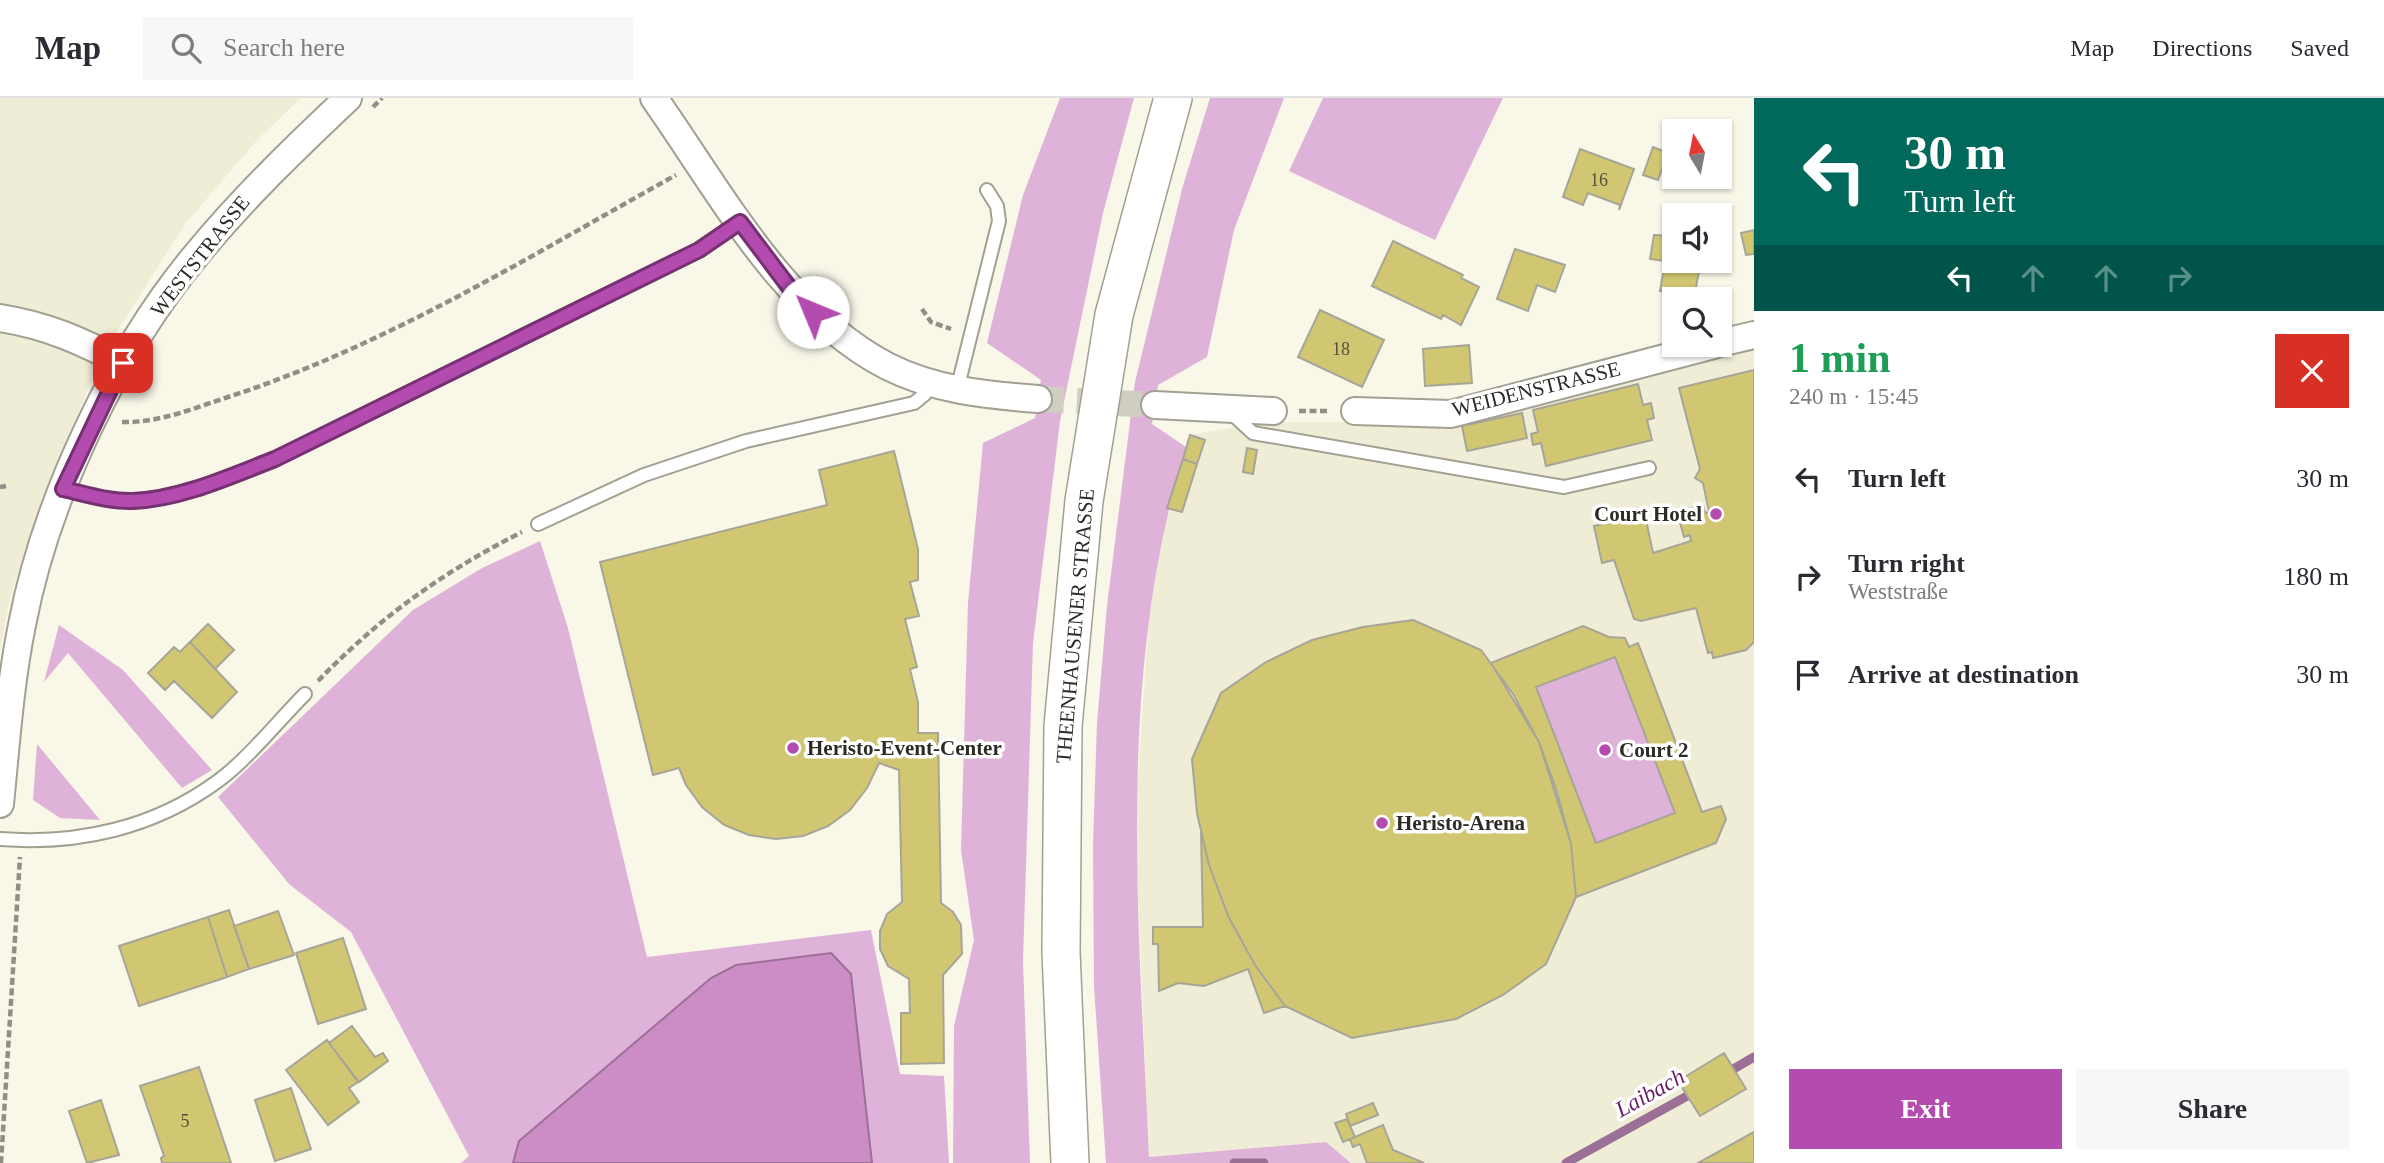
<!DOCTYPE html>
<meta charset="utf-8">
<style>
body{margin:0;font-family:"Times New Roman",serif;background:#f7f7f7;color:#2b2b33;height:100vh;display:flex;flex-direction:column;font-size:26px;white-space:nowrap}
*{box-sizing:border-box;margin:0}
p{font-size:23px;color:#7c7c81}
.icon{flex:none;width:38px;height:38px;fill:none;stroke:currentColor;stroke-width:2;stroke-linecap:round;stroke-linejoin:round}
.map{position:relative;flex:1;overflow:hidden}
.panel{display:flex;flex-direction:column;background:#fff;width:630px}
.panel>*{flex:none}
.guide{background:#00695c;color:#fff;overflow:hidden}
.needle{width:46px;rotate:350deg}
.controls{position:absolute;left:1662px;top:21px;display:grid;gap:14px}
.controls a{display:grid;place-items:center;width:70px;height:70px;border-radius:0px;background:#fff;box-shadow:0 2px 5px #0004;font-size:35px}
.pin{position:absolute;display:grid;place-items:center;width:60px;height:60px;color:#fff;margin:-30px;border-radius:14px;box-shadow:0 4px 10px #0006}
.me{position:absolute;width:77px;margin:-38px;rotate:315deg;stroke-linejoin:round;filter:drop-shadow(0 0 5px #0008)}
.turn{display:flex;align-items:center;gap:24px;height:147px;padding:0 35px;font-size:32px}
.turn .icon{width:91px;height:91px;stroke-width:2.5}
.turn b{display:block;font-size:49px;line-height:60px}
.lanes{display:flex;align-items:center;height:66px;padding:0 35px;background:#0003;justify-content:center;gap:35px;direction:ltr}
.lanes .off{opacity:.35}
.round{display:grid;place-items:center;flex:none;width:74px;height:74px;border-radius:0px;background:#f7f7f7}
.summary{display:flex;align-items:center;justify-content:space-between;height:119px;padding:0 35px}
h1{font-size:42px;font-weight:700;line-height:52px;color:#1e9e55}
.button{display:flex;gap:14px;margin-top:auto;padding:14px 35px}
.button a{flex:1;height:80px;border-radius:0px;background:#b44bae;color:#fff;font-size:28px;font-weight:700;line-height:80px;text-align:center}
.button a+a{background:#f7f7f7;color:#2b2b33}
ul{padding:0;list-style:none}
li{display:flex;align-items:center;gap:21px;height:98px;padding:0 35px}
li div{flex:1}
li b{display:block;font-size:26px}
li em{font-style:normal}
header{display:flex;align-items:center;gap:42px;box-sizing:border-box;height:98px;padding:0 35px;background:#fff;border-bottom:2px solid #e1e1e2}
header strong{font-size:33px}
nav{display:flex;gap:38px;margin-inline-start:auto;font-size:24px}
.search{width:490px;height:63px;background:#f7f7f7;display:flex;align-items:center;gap:18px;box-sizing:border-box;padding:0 24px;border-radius:0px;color:#7c7c81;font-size:26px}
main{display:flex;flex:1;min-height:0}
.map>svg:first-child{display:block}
.built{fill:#efedd6}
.green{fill:#deb2d9}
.water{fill:#cc8dc6;stroke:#9c7096;stroke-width:2}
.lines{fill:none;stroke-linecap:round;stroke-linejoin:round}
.stream{stroke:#9c7096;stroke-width:9}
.building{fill:#d1c772;stroke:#a7a597;stroke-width:2;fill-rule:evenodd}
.minor-tunnel{stroke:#d0cec1;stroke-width:26;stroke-dasharray:26 13;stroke-linecap:butt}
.service-casing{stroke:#a2a092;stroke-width:16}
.minor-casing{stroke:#a2a092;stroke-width:30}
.secondary-casing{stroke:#a2a092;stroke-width:40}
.path{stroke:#908f85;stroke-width:4.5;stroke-dasharray:7 3.5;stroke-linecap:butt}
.service{stroke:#fff;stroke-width:12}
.minor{stroke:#fff;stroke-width:26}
.secondary{stroke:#fff;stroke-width:37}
.route-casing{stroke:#753171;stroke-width:18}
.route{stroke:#b44bae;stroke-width:12}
.poi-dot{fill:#b44bae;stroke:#fff;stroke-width:2.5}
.labels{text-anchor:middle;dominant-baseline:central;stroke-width:7;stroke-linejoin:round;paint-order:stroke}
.number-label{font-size:18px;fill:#555239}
.street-label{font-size:21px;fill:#2c2b26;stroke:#fff}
.poi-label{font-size:21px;font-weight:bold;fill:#2c2b26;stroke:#fff;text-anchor:start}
.water-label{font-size:23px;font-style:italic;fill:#691e65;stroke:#fff}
</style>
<header>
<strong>Map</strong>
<div class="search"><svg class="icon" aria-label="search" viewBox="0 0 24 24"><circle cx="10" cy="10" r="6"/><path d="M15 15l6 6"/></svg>Search here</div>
<nav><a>Map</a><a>Directions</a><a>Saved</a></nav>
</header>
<main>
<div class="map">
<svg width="1754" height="1065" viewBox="0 0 1754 1065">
<rect width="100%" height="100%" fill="#f9f7e8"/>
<path class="built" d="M0 0H301L258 41 186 125 100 260 22 459 9 505 0 554Z
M1754 249V1065H1352L1326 1044 1149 1059 1135 724 1149 519 1167 410 1190 337 1264 324H1457Z"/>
<path class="green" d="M1060 0H1134L1103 115 1060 323 1033 545 1023 863 1030 1065H953L954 928 974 842 961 752 968 505 983 345 1035 320 1041 282 987 245 1023 97Z
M1210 0H1284L1234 132 1207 259 1158 287 1152 326 1186 349C1115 578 1139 823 1149 1059L1326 1044 1351 1065H1106L1094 888 1093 746 1097 625 1107 508 1135 284 1182 91Z
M1323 0H1503L1435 142 1289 73Z
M540 443 568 530 647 859 871 832 900 976 944 978 949 1065H872L851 876 520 1043 513 1065H461L469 1058 351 834 289 786 218 699 413 512 482 470Z
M59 527 123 572 212 672 182 690 68 555 44 584Z
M1615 559 1675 715 1596 745 1536 590Z
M37 646 100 722 60 720 33 702Z"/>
<path class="water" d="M831 855 851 876 872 1065H513L519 1043 711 880 736 867Z"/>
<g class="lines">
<path class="stream" d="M1725 976 1754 959
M1234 1065H1264
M1566 1065 1698 992"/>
</g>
<path class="building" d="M1653 49 1668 55 1658 82 1643 77Z
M1580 51 1634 71 1619 112 1620 107 1588 95 1583 107 1563 99Z
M1754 132V156L1746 157 1741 135Z
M1654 137 1675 138V163H1701L1694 200 1660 193 1665 163 1650 161Z
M1393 143 1463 177 1461 180 1479 189 1461 227 1443 217 1441 221 1372 188Z
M1515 151 1565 167 1555 194 1537 187 1528 213 1497 201Z
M1320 212 1384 242 1362 289 1298 259Z
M1469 247 1472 285 1425 288 1423 251Z
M1754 272V544L1746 552 1713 560 1712 554 1708 555 1696 510 1641 523 1634 521 1614 462 1602 465 1594 428 1645 417 1653 455 1691 443 1690 437 1684 439 1677 414 1703 407 1705 415 1709 414 1703 385 1695 380 1700 371 1679 290Z
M1638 286 1643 307 1651 305 1654 320 1647 322 1652 342 1546 368 1541 345 1533 347 1531 336 1538 334 1533 312Z
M1522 315 1527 340 1467 353 1462 328Z
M1190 337 1205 342 1197 366 1183 361Z
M1247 350 1257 352 1253 376 1243 374Z
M894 353 918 451V482L910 484 919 518 905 521 917 569 910 571 918 604V635H938L941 805 953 814 961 827 962 856 943 877 944 965 901 966V915H910L909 881 888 868 880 851V833L887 816 902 804 899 672 879 665 867 690 850 712 828 728 803 738 776 741 749 737 724 727 702 709 686 687 679 670 653 677 600 464 827 407 819 372Z
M1183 361 1197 366 1182 414 1167 410Z
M1413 522 1481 552 1513 596 1539 644 1557 694 1571 746 1576 799 1546 866 1503 897 1456 921 1352 940 1285 908 1255 867 1229 820 1209 767 1197 715 1192 661 1221 595 1266 564 1312 542 1363 529Z
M208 526 234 552 215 571 190 544Z
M1583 528 1609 539 1625 540 1629 549 1638 545 1702 714 1721 708 1726 721 1716 745 1576 799 1571 746 1539 644 1491 565ZM1615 559 1675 715 1596 745 1536 589Z
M190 544 237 594 212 620 174 583 165 592 148 575 174 549 180 554Z
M1201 734 1209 767 1229 820 1255 867 1285 908 1264 915 1248 871 1204 888 1178 885 1159 893 1158 846H1153V829H1203Z
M229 812 249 871 227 879 208 819Z
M278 813 294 857 249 871 234 828Z
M208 819 227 879 139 908 119 848Z
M343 840 366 911 318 926 296 855Z
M352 928 375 959 383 955 388 963 359 984 329 945Z
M327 942 358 984 349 990 359 1004 328 1027 286 972Z
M1724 955 1746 991 1700 1018 1678 983Z
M199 969 231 1065H162L161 1060 164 1058 140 988Z
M291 990 311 1051 275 1063 255 1002Z
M101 1002 119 1057 87 1065 69 1013Z
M1373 1005 1378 1017 1350 1028 1346 1016Z
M1347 1021 1355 1039 1343 1044 1335 1025Z
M1383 1027 1393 1052 1424 1065H1367L1360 1046 1353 1049 1350 1041Z
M1754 1034V1065H1698Z"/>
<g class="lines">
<path class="minor-tunnel" d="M1038 301 1155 307"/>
<defs>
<path id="service" d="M957 292 999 123 997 108 987 92
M1230 314 1253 335 1564 389 1649 370
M63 391C86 396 110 404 133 403 181 401 231 378 275 361L699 152 740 124
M538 426 644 377 746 343 914 305 925 296 928 284
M0 741C78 747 154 730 218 683 247 662 279 622 305 596"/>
<path id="minor" d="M654 0C719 92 784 215 887 268 934 292 986 297 1038 301
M0 220C46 227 82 243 123 265
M1720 245 1754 237
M1155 307 1273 313
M1355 313 1451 316 1714 247
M0 706C6 647 10 586 22 527 45 404 116 252 197 156 243 100 295 50 348 0"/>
<path id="secondary" d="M1070 1065 1061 854 1063 628 1084 403 1114 217 1173 0"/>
</defs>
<use href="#service" class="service-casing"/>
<use href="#minor" class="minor-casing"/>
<use href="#secondary" class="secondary-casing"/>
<path class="path" d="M373 9 382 0
M922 211 931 224 951 231
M1299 313H1328
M122 324C158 325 192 311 225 300 384 249 530 158 676 77
M0 389 6 388
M318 583C380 519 443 474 522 434
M1 1065 20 759"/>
<use href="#service" class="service"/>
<use href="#minor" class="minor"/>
<use href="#secondary" class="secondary"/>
</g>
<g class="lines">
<defs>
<path id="route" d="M123 265 63 391C86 396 110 404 133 403 181 401 231 378 275 361L699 152 740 124 795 197 813 214"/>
</defs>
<use href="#route" class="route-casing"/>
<use href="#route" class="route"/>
</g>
<g class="poi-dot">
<circle cx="1716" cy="416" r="7"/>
<circle cx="793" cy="650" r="7"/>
<circle cx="1605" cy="652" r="7"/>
<circle cx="1382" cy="725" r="7"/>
</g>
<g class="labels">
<g class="number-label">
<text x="1599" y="82">16</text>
<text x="1341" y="251">18</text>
<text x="185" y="1023">5</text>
</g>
<g class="street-label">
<text transform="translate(200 158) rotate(-52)">WESTSTRASSE</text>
<text transform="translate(1536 291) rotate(-14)">WEIDENSTRASSE</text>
<text transform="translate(1075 528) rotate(-85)">THEENHAUSENER STRASSE</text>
</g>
<g class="poi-label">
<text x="1702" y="416" text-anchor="end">Court Hotel</text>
<text x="807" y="650">Heristo-Event-Center</text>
<text x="1619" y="652">Court 2</text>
<text x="1396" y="725">Heristo-Arena</text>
</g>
<g class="water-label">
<text transform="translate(1650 995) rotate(-29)">Laibach</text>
</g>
</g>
</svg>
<div class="controls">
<a><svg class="needle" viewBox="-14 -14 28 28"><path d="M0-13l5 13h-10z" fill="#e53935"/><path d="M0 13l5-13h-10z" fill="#7c7c81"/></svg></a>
<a><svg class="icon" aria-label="sound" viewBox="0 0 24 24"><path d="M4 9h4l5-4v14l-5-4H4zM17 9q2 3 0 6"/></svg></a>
<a><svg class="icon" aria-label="search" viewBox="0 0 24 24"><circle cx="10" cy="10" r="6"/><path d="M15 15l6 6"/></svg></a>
</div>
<div class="pin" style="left:123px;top:265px;background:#d93025"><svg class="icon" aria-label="arrive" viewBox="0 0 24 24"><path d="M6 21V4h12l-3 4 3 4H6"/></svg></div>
<svg class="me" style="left:813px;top:214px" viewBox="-20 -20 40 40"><circle r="19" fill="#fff"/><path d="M0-13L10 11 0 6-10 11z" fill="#b44bae"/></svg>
</div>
<section class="panel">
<div class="guide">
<div class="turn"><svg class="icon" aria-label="left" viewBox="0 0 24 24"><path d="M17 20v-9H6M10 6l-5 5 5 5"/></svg><div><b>30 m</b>Turn left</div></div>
<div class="lanes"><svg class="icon" aria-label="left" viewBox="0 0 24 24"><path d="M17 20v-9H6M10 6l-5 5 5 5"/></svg><svg class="icon off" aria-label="ahead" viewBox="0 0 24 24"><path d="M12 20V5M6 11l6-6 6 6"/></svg><svg class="icon off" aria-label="ahead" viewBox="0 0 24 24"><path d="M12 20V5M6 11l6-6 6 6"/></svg><svg class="icon off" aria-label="right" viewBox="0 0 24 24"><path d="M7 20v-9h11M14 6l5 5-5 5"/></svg></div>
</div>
<div class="summary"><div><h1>1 min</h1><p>240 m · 15:45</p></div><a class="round" style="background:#d93025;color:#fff"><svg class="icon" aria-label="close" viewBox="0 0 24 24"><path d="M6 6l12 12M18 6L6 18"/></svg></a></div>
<ul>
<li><svg class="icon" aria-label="left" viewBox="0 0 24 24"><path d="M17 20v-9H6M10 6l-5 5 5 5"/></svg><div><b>Turn left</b></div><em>30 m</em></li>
<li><svg class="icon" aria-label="right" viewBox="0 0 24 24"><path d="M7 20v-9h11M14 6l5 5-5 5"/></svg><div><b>Turn right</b><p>Weststraße</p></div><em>180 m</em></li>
<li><svg class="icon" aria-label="arrive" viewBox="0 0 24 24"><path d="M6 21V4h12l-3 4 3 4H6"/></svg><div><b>Arrive at destination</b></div><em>30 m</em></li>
</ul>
<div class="button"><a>Exit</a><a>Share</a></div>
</section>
</main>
